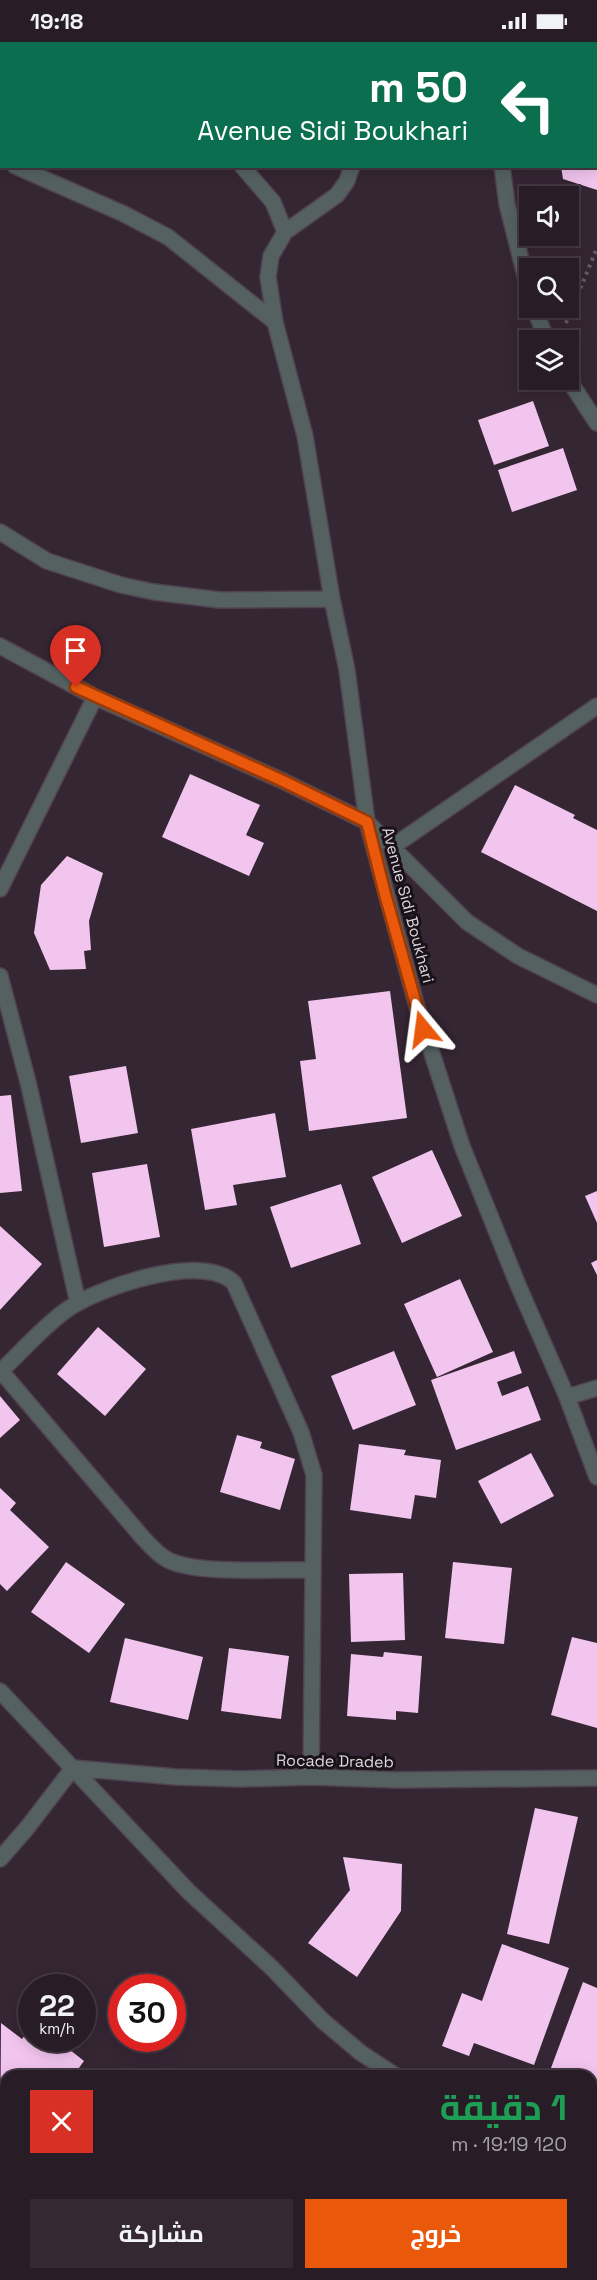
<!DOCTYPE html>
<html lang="ar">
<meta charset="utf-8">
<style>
body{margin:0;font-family:"Space Grotesk",Cairo,sans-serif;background:#342933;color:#f1f3f6;direction:rtl;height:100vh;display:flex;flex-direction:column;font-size:22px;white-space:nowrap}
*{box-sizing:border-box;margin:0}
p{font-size:20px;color:#a5a1a7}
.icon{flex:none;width:33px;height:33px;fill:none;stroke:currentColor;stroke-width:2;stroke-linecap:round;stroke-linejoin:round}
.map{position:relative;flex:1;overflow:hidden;direction:ltr}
.details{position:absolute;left:0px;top:2028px;width:597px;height:210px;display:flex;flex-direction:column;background:#281c27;border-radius:18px 18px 0 0;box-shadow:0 3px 15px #0003,0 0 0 2px #443a44;direction:rtl}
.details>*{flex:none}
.hud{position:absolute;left:0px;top:0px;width:597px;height:126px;box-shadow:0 3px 15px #0003,0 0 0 2px #443a44;direction:rtl;background:#0b6e4f;color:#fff;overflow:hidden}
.controls{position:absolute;left:519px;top:144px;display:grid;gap:12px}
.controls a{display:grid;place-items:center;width:60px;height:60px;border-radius:0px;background:#281c27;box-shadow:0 3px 15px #0003,0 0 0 2px #443a44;font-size:30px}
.speed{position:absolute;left:18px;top:1932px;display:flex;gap:12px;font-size:30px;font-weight:700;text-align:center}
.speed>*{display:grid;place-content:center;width:78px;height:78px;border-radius:50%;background:#281c27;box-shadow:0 3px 15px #0003,0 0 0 2px #443a44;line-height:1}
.speed small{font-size:15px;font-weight:400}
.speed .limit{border:9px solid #d22;background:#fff;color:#111}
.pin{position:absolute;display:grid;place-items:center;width:51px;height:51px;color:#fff;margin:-62px -26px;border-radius:50% 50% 50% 0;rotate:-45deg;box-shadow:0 0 6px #0007}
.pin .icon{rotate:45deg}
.me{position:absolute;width:66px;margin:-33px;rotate:344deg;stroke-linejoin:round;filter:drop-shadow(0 0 4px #0008)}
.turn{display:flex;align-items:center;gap:21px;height:126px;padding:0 30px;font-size:27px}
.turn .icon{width:78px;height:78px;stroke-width:2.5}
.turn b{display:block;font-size:42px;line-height:51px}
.round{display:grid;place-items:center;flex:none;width:63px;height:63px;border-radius:0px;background:#342933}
.overview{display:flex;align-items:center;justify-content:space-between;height:102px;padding:0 30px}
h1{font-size:36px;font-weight:700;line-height:45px;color:#1e9e55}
.cta{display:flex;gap:12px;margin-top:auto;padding:12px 30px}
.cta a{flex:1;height:69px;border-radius:0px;background:#ea580c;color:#fff;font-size:24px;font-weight:700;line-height:69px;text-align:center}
.cta a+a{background:#342933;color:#f1f3f6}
.status{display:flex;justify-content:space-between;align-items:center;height:42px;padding:0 30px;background:#281c27;direction:ltr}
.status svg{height:16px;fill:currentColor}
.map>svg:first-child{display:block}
.building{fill:#f2c5ef}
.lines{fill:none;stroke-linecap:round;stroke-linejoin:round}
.minor-casing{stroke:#50424f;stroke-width:18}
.path{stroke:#685b67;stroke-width:4;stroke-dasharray:3 4.5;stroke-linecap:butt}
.minor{stroke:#556161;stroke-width:15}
.route-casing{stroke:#983908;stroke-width:15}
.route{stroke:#ea580c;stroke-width:10}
.labels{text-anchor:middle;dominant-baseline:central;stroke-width:6;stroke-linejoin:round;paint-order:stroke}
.street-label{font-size:16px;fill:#dfd5de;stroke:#191218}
</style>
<div class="status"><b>19:18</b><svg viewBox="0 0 49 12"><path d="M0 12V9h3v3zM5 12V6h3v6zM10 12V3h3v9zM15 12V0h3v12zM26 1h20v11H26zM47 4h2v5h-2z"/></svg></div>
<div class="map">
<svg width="597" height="2238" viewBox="0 0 597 2238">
<rect width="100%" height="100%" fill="#352634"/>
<path class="building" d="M561 124H597V148L563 137Z
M533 359 549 404 494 423 478 378Z
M563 406 577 448 512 470 498 428Z
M190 732 260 763 246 793 264 801 249 834 162 795Z
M515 743 575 773 573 776 597 788V869L481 810Z
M67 814 103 831 89 879 91 908 84 909 86 927 50 928 34 891 41 843Z
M390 949 407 1076 309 1089 300 1019 316 1017 308 959Z
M126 1024 138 1091 81 1101 69 1034Z
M11 1053 22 1149 0 1151V1054Z
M275 1071 286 1135 233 1143 237 1163 205 1168 191 1087Z
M432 1108 462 1174 402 1201 372 1135Z
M147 1122 160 1195 104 1205 92 1131Z
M341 1142 361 1202 291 1226 270 1165Z
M597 1149V1181L585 1154Z
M0 1184 42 1222 0 1268Z
M597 1218V1233L591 1221Z
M460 1237 493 1310 437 1335 404 1262Z
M98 1285 146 1327 105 1374 57 1332Z
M394 1309 416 1363 353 1388 331 1334Z
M514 1309 522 1331 497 1340 502 1354 528 1344 541 1378 456 1408 431 1338Z
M0 1354 20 1378 0 1396Z
M237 1393 262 1400 260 1406 295 1417 280 1468 220 1450Z
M359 1402 406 1408 404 1413 441 1418 436 1456 415 1453 411 1477 350 1468Z
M531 1411 554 1454 501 1482 478 1439Z
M0 1446 16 1461 10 1468 49 1505 7 1549 0 1542Z
M66 1520 125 1562 89 1611 31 1570Z
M453 1520 512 1526 504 1602 445 1596Z
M403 1531 405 1598 351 1600 349 1532Z
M572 1595 597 1601V1686L551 1673Z
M125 1596 203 1615 188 1678 110 1660Z
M229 1606 289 1614 281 1677 221 1669Z
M384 1610 422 1614 418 1671 396 1669V1678L347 1674 351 1612 383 1615Z
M535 1766 578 1775 549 1902 507 1892Z
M343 1815 402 1822 401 1869 357 1935 308 1901 350 1848Z
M502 1902 569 1926 534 2023 474 2001 469 2014 442 2004 462 1951 482 1959Z
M583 1940 597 1946V2056L591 2054V2034H548Z
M1 1981 22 1997 32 1984V1996H55L84 2019 73 2034H6V2119L0 2127Z
M76 2232H149V2238H75Z"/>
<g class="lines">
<defs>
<path id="minor" d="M45 0 47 2
M382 2V0
M505 2V0
M0 115 2 116
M15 124 124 172 168 195 275 280
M242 124 273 160 285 190
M352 124 347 139 337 153 285 190 271 214 268 235 275 280 305 394 332 557 347 628 367 780 417 965 462 1104 518 1243 567 1355 597 1435
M502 124 507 162 530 253
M534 266 547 298
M568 337 597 381
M0 490 47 519 121 543 154 550 220 558 332 557
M0 604 95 655 283 739 367 780 467 880 518 914 597 953
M392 805 597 664
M0 847 95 655
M0 934 28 1040 78 1261
M0 1328 143 1496C151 1504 158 1513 168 1518 197 1533 276 1527 312 1528
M1 1329C22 1309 42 1286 65 1269 96 1246 203 1209 234 1241L301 1390 314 1433 311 1735
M567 1355 597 1346
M0 1649 189 1850 272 1926 323 1979 361 2011 396 2034
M73 1726 176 1735 241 1737 311 1735 397 1738 597 1736
M0 1817 27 1786 73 1726
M591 2136 597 2139"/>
</defs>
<use href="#minor" class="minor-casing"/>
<path class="path" d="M566 281 597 206"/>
<use href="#minor" class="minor"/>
</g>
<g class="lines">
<defs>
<path id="route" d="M76 645 283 739 367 780 385 852 423 987"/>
</defs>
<use href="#route" class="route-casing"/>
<use href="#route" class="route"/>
</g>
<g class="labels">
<g class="street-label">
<text transform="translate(408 863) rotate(75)">Avenue Sidi Boukhari</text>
<text transform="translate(335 1719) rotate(1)">Rocade Dradeb</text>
</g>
</g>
</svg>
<div class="controls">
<a><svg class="icon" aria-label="sound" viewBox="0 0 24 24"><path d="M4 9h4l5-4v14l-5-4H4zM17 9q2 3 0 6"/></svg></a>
<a><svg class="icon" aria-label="search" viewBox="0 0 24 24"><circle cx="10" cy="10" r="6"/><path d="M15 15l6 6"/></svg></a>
<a><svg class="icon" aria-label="layers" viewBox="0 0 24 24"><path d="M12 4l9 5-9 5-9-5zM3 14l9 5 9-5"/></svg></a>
</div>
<div class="speed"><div>22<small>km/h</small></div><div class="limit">30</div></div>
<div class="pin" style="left:76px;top:645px;background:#d93025"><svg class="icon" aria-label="arrive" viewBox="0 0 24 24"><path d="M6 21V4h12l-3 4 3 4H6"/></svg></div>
<svg class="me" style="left:423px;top:987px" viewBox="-20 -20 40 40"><path d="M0-17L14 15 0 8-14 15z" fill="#ea580c" stroke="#fff" stroke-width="4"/></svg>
<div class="hud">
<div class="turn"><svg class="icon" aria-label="left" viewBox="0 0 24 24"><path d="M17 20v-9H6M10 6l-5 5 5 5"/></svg><div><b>50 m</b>Avenue Sidi Boukhari</div></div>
</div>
<section class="details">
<div class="overview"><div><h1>1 دقيقة</h1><p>120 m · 19:19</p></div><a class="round" style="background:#d93025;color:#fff"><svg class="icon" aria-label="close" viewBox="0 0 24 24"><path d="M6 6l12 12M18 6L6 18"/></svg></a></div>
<div class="cta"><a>خروج</a><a>مشاركة</a></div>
</section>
</div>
